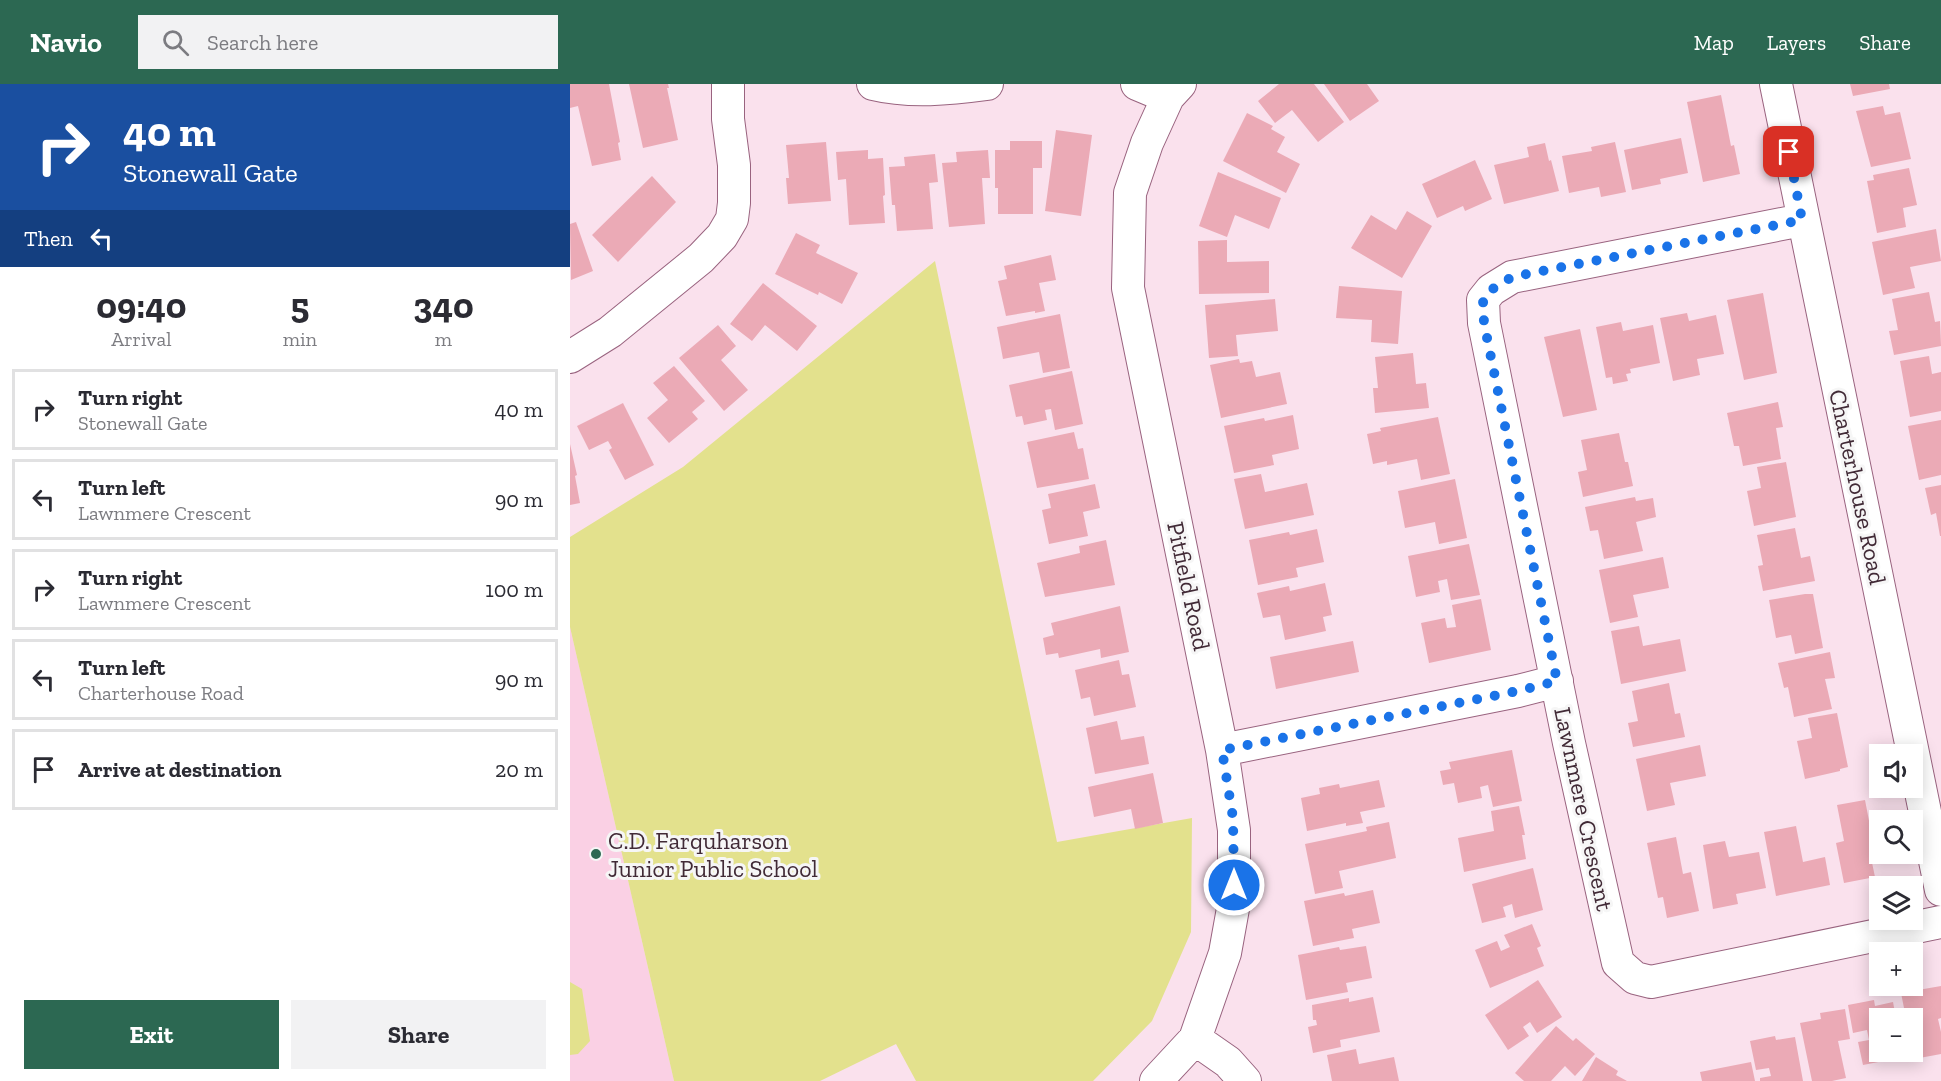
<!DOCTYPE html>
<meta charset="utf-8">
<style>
body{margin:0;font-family:"Zilla Slab",serif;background:#f2f2f3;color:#2b2b33;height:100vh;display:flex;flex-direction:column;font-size:22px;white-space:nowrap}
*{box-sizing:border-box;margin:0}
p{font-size:20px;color:#7c7c81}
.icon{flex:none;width:33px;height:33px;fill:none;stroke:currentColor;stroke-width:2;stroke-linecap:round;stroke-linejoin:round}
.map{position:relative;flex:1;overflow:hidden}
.sheet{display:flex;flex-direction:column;background:#fff;width:570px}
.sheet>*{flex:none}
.guide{background:#1a4fa0;color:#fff;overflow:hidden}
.fabs{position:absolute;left:1299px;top:660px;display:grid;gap:12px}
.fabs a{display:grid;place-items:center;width:54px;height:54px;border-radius:0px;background:#fff;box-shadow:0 3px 15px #0003;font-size:30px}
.pin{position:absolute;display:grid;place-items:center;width:51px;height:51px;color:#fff;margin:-26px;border-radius:12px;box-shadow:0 3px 9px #0006}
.me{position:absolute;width:66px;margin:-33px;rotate:0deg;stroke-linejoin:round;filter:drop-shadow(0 0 4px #0008)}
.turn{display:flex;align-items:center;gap:21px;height:126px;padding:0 24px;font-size:27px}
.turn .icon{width:78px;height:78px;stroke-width:2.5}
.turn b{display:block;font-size:42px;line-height:51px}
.then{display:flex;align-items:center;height:57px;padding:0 24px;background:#0003;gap:12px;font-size:22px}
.eta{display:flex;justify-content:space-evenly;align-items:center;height:102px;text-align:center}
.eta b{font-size:36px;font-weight:700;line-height:42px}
.cta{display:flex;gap:12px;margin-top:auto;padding:12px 24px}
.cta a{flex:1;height:69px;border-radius:0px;background:#2c6852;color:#fff;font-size:24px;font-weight:700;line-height:69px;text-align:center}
.cta a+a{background:#f2f2f3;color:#2b2b33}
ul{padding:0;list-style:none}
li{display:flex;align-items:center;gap:18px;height:81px;margin:0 12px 9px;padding:0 12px;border:3px solid #e1e1e2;border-radius:0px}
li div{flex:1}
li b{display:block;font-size:22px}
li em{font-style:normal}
header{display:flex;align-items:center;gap:36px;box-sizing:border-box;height:84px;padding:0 30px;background:#2c6852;color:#fff}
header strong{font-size:28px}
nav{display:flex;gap:33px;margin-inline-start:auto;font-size:21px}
.search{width:420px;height:54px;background:#f2f2f3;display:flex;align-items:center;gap:15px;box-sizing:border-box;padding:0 21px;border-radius:0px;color:#7c7c81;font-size:22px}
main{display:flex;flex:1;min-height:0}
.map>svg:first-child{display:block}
.built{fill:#fad0e4}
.green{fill:#e3e18d}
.building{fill:#ebaab6}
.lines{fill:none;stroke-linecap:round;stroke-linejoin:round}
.minor-casing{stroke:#99637f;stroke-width:34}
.minor{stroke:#fff;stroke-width:32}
.route{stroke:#1a73e8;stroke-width:10;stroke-dasharray:0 18}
.poi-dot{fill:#2c6852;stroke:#f6f6f6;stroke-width:2}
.labels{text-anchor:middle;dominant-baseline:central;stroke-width:6;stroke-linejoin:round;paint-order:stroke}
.street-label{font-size:24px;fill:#412a36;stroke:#f6f6f6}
.poi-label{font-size:24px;fill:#412a36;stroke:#f6f6f6;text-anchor:start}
</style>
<header>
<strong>Navio</strong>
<div class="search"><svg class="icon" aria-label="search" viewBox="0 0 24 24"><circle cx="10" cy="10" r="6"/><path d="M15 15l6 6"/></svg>Search here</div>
<nav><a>Map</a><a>Layers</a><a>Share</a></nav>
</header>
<main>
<section class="sheet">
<div class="guide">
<div class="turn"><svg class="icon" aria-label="right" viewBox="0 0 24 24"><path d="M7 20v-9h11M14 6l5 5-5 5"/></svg><div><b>40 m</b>Stonewall Gate</div></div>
<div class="then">Then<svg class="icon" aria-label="left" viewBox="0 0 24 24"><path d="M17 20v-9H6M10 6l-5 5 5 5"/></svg></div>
</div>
<div class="eta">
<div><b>09:40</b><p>Arrival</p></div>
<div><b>5</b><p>min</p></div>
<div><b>340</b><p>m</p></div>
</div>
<ul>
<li><svg class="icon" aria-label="right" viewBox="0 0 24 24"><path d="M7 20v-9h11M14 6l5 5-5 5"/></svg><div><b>Turn right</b><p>Stonewall Gate</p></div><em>40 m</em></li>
<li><svg class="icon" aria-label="left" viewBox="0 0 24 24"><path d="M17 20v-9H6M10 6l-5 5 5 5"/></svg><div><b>Turn left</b><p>Lawnmere Crescent</p></div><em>90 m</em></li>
<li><svg class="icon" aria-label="right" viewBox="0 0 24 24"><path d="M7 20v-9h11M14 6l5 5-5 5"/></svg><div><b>Turn right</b><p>Lawnmere Crescent</p></div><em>100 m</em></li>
<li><svg class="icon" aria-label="left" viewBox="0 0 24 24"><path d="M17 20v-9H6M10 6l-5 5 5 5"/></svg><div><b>Turn left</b><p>Charterhouse Road</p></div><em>90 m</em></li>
<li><svg class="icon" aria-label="arrive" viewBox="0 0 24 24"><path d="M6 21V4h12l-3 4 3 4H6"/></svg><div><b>Arrive at destination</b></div><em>20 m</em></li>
</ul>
<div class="cta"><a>Exit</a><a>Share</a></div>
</section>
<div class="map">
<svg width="1371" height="997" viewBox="0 0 1371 997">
<rect width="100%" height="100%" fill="#fae1ed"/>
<path class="built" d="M0 543 104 997H0Z"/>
<path class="green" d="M365 177 487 758 622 734 621 848 582 937 523 997H346L326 960 250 997H104L0 543V453L113 383Z
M0 898 12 905 20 957 8 970 0 971Z"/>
<path class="building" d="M0 0H39L50 58 48 59 51 76 22 82 8 22 0 24Z
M59 0H98L99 4H97L108 56 73 64Z
M709 0H744L774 38 748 58 722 26 705 39 688 17Z
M754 0H797L809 17 780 37Z
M1280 0H1319L1320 5 1283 12Z
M1151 11 1161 62 1164 61 1170 90 1133 98 1117 18Z
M1313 22 1315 31 1330 28 1341 75 1301 83 1286 27Z
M677 29 703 42 701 45 715 53 707 68 730 80 716 109 653 77Z
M486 46 522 51 511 132 475 127Z
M1111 54 1118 89 1090 95 1091 100 1062 106 1054 66Z
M440 57H472V84H463V130H428V104H425V66H440Z
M256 58 261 117 218 120 216 94H219L216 61Z
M1045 58 1056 108 1031 113 1029 103 999 109 992 72 1022 67 1021 63Z
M975 59 979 77 981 76 989 107 934 120 924 81 959 73 957 63Z
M298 66V75L313 74 315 111 313 112 315 139 279 141 276 95 268 96 266 68Z
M418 66 420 94H412L415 140 379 143 372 79 387 78 386 68Z
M365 70 368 98 359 99 363 145 327 147 325 121H322L319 83 335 82 334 73Z
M905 76 922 115 895 127 893 122 867 134 852 100Z
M1339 84 1347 121 1333 124 1336 143 1307 149 1297 97 1304 96 1303 91Z
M648 88 711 114 699 145 665 131 657 153 629 142Z
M82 92 106 118 48 178 22 151Z
M837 127 862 142 832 194 781 164 801 131 826 146Z
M6 138 23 187 1 196 0 140Z
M1366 145 1371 177 1340 183 1345 204 1313 211 1302 158Z
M226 149 250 161 246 169 288 189 272 220 249 208 248 211 205 190Z
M657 156V178L699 177V209L629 210 628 157Z
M481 171 486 196 469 199 475 227 465 229V227L436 232 428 197 437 195 434 182Z
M193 199 247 242 227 267 195 241 182 257 160 240Z
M769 202 832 207 828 260 801 258 802 236 766 234Z
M1359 208 1365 238 1370 237 1371 262 1324 271 1319 247 1328 246 1322 215Z
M1193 209 1207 289 1174 296 1157 216Z
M705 215 708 247 666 251 668 272 639 274 635 221Z
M1117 229 1119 237 1146 231 1154 270 1127 275 1130 291 1103 297 1090 234Z
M490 230 500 284 473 289 469 268 433 275 427 243Z
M1051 238 1053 247 1083 241 1090 279 1060 285 1061 289 1056 290 1058 297 1043 300 1042 293 1036 294 1026 243Z
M148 241 166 262 151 276 178 306 154 327 109 274Z
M1010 245 1027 326 993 333 974 253Z
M843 269 846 300 856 299 859 324 805 329 803 304H808L805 273Z
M1359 272 1362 290 1371 288V327L1340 333 1330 277Z
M669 275 670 279 682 277 686 293 710 288 717 320 651 334 640 281Z
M104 282 135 317 122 328 128 335 99 359 77 334 98 316 83 299Z
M502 287 513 340 485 346 481 325 475 326 477 336 454 341 452 332 446 333 439 301Z
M1208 318 1213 343 1206 344 1211 375 1173 382 1169 362H1164L1157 329Z
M53 319 84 381 55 396 39 366 42 364 38 357 19 366 7 342Z
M723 331 729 365 702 371 704 381 664 389 654 342 694 334 695 337Z
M868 333 880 390 851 396 847 375 817 381V377L803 380 797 350 811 347 810 344Z
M1371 336V391L1349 396 1338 342Z
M504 348 508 365 513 364 519 395 467 404 457 358Z
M1049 349 1055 378H1058L1063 402 1013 413 1008 388 1017 386 1011 356Z
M0 360 7 391 5 392 10 419 0 421Z
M1216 378 1226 433 1184 442 1177 407 1191 404 1187 383Z
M691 390 695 408 737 399 744 431 675 445 664 395Z
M885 395 897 454 869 460 865 438 835 444 828 407Z
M525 400 530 424 513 428 518 452 479 460 472 426 481 424 478 410Z
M1371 401V452H1370L1366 429 1361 431 1355 404Z
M1065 413 1066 417 1083 414 1086 433 1066 438 1073 467 1034 475 1028 446 1020 447 1015 423Z
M1225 444 1231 474 1240 472 1245 497 1193 507 1188 482 1193 481 1187 451Z
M747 445 754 478 726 484 728 493 688 501 679 456 719 448 720 451Z
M536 456 545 501 475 513 467 479 510 469 509 462Z
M899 460 910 511 881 516 877 495 868 497 870 508 846 513 838 472Z
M1093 473 1099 504 1063 511 1068 533 1040 539 1029 486Z
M755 499 762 531 753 533 756 547 715 556 710 531 693 534 687 509 719 502 720 507Z
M1235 510H1243L1253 564 1225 570 1221 551 1206 554 1199 516Z
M911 515 921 566 859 579 851 539 875 534 877 544 886 543 882 521Z
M550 522 559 568 531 574 530 565 489 574 488 569 476 571 473 554 484 551 481 539Z
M1069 542 1073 562 1110 555 1116 587 1051 600 1041 547Z
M783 557 789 588 706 605 700 573Z
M1260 568 1265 594 1255 595 1262 625 1224 633 1218 603 1214 604 1208 579Z
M549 576 552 591 559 590 566 623 524 632 520 613 511 615 505 586Z
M1099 599 1105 630 1110 629 1115 653 1063 663 1058 639 1068 637 1062 607Z
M1267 629 1278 683 1270 685V687L1235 695 1227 657 1242 654 1238 634Z
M547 637 551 656 574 652 579 680 525 690 516 644Z
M1130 661 1136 692 1100 699 1105 721 1077 727 1066 675Z
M942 666 952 717 923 723 918 701 910 703 912 714 888 719 884 699 873 701 870 687 881 685 879 678Z
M583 689 593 739 565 745 561 725 524 733 518 703Z
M809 696 815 723 790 728 793 739 776 742V739L737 747 731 714 750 710 749 704 769 700 770 704Z
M1295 716 1305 768 1300 769 1305 793 1274 799 1266 759 1274 757 1267 721Z
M949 722 955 751H952L956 775 894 788 888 754 924 747 921 727Z
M819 738 826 774 769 787 773 804 745 810 735 760 797 747 796 743Z
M1226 742 1233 778 1255 773 1260 801 1206 812 1194 748Z
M1106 753 1113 790 1121 788 1129 827 1097 834 1093 813 1088 814 1077 759Z
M1155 757 1159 773 1189 768 1196 804 1166 810 1168 820 1143 825 1133 761Z
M963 784 973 826 945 834 942 820 933 823 936 833 912 839 902 800Z
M803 806 810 839 782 845 784 854 743 862 734 817 774 809 775 812Z
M962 840 971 862 967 864 974 882 920 904 905 866 927 857 931 867 940 863 934 851Z
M796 862 802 894 776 899 778 908 736 916 728 871 769 863 770 866Z
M968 896 992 933 967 949 960 938 953 943 959 952 938 966 915 931Z
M1371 902V934L1368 935 1371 948V970L1344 975 1342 934H1336L1331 909Z
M803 913 810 948 770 956 771 963 743 969 738 943 747 941 746 936H743L742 921 779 914V918Z
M1304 916 1305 922 1323 918 1326 934H1310V968H1333L1334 973 1293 981 1288 958 1299 956 1297 946 1283 949 1278 921Z
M1275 925 1280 955 1268 957 1276 994 1262 997H1242L1230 939 1251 935 1250 929Z
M986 942 1003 957 1006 954 1025 970 1005 992 995 982 981 997H954L945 989Z
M1205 952 1206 956 1225 953 1233 997H1190V994L1201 992 1199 984 1186 986 1180 957Z
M786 965 789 980 824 973 829 997H762L757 971Z
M1026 973 1048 987 1046 991 1057 997H1012Z
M1181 978 1185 997H1132L1130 988Z"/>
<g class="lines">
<defs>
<path id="minor" d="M303 0C340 9 380 5 417 0
M567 0 598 13
M1206 0 1371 806
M1232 136 942 193 921 206 913 216 914 239 999 659 1048 879 1065 894 1081 898 1371 838
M0 273 40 248 131 174 152 152 162 135 164 119V81L158 35V0
M652 666 948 607 987 597
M625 955 658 978 675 997
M586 997 625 955 655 869 664 819V746L652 666 558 204 560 109 577 59 598 13 610 0"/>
</defs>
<use href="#minor" class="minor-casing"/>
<use href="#minor" class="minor"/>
</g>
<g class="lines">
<path class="route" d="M664 801 663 734 652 666 948 607 987 597 914 239 913 216 921 206 942 193 1232 136 1219 68"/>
</g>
<circle class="poi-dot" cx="26" cy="770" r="6"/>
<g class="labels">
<g class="street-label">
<text transform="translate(1288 403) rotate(78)">Charterhouse Road</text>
<text transform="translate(619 502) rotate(78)">Pitfield Road</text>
<text transform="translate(1014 725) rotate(78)">Lawnmere Crescent</text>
</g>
<g class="poi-label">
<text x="38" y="756">C.D. Farquharson<tspan x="38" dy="28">Junior Public School</tspan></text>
</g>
</g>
</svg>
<div class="fabs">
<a><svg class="icon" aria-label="sound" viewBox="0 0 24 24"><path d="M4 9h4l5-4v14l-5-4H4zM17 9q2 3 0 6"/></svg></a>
<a><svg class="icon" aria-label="search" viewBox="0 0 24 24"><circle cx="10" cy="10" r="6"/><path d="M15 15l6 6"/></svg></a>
<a><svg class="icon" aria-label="layers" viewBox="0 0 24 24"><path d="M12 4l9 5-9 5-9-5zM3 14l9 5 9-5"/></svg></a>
<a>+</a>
<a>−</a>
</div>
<div class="pin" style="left:1219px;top:68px;background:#d93025"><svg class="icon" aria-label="arrive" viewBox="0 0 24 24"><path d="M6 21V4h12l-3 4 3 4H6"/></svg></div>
<svg class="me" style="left:664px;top:801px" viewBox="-20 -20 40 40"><circle r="17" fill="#1a73e8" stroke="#fff" stroke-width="3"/><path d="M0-11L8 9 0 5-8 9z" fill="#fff"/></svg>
</div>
</main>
